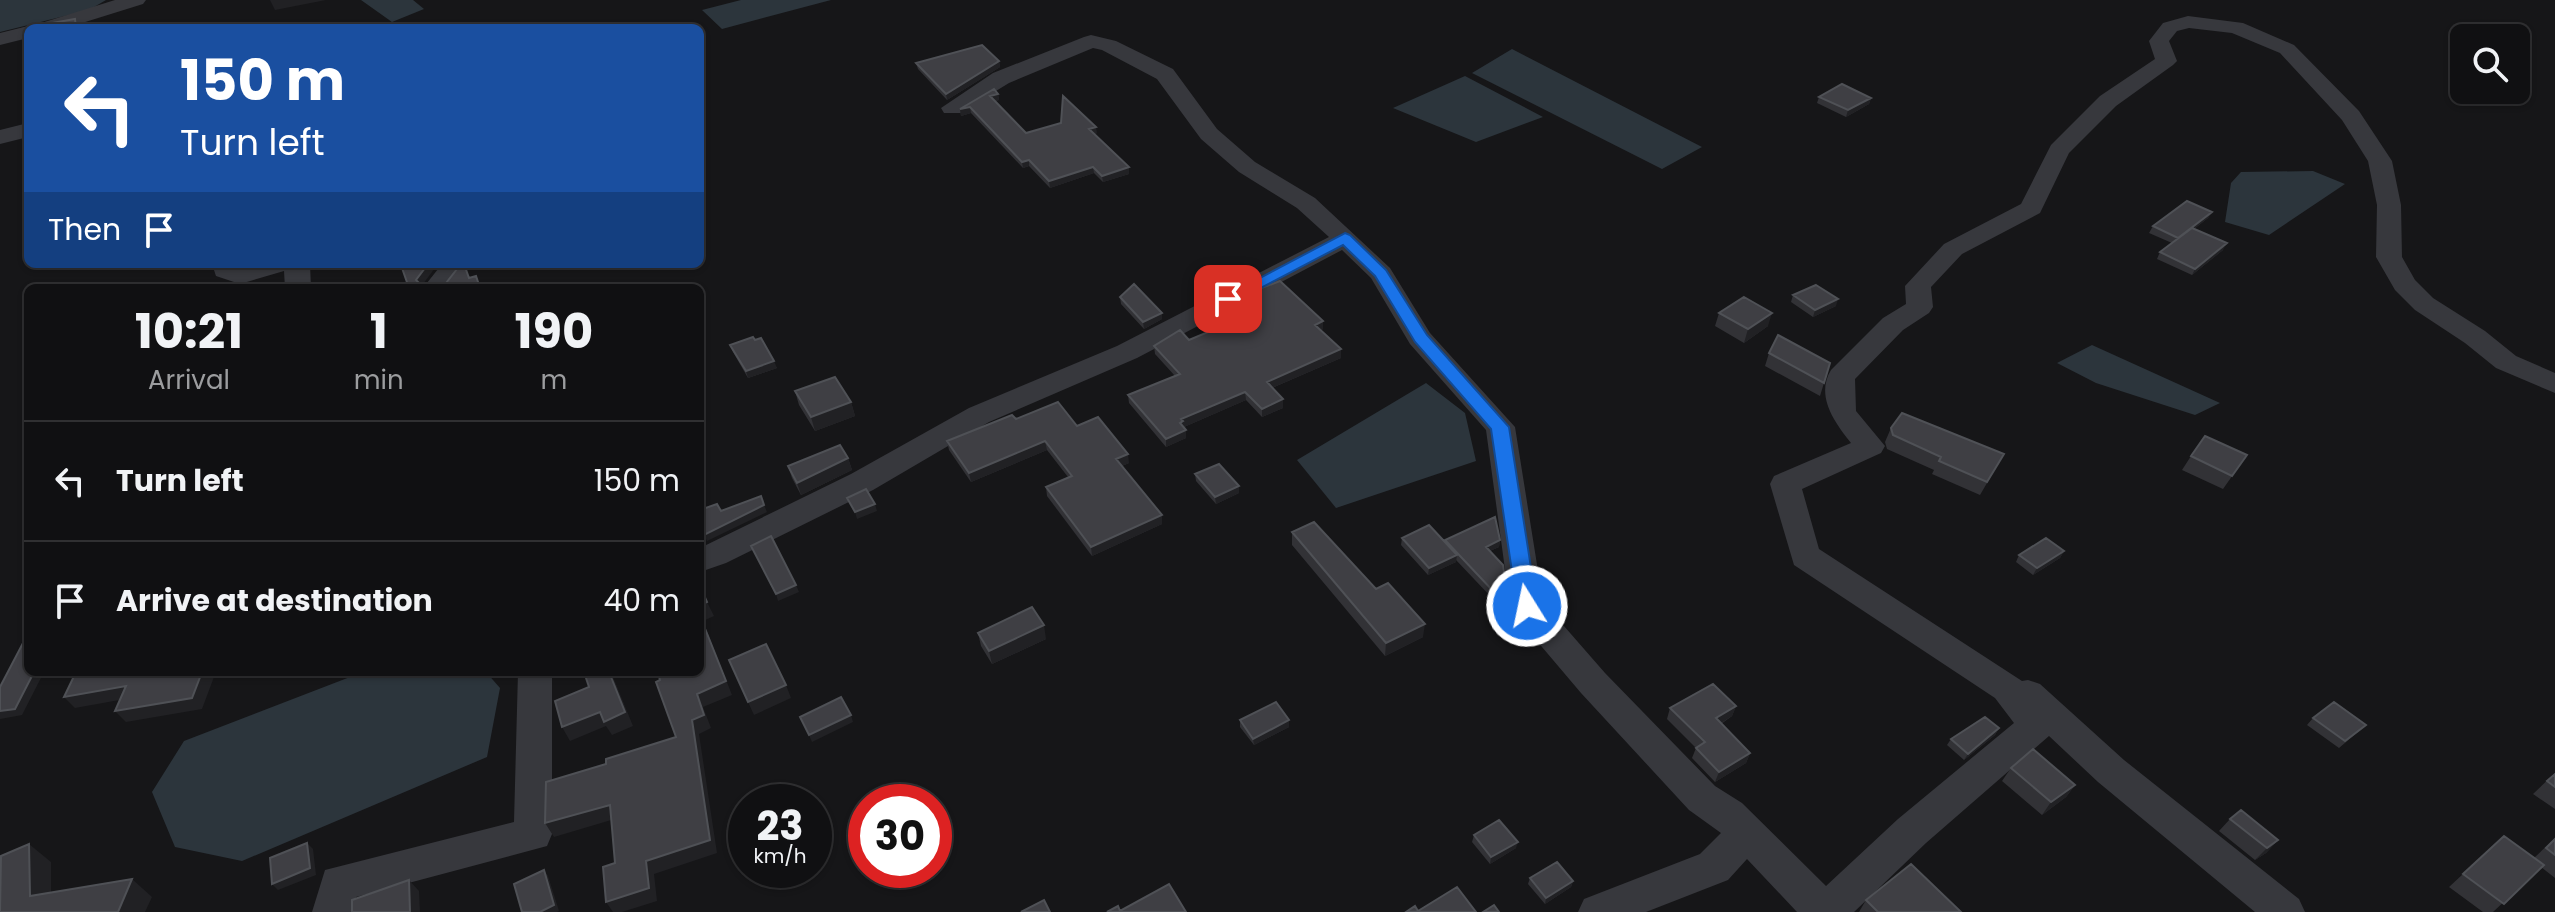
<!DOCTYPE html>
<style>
body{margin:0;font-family:Poppins,sans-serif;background:#1e1e20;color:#f1f3f6;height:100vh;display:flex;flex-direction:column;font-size:30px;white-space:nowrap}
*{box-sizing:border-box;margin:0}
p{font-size:26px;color:#9c9d9f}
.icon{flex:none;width:44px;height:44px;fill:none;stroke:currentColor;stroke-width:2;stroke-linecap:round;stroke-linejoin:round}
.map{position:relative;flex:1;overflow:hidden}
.sheet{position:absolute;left:24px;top:284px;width:680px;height:392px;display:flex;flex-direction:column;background:#101012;border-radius:12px;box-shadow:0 2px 6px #0004,0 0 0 2px #303032}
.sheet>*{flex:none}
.guide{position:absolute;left:24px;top:24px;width:680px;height:244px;border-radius:12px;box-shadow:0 2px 6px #0004,0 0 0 2px #303032;background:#1a4fa0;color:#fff;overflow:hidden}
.tools{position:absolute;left:2450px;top:24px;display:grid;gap:16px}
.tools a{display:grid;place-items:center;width:80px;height:80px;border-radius:12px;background:#101012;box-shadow:0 2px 6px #0004,0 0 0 2px #303032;font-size:40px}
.speed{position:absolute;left:728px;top:784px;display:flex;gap:16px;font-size:40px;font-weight:700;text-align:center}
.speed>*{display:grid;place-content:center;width:104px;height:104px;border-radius:50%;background:#101012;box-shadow:0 2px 6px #0004,0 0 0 2px #303032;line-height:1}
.speed small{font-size:20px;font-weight:400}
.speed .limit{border:12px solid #d22;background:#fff;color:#111}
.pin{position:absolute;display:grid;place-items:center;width:68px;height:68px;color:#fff;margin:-34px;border-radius:16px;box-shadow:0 4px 12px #0006}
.me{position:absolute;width:88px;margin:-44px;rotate:350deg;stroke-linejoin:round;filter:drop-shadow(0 0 6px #0008)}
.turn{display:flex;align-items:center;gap:28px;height:168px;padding:0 24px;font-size:36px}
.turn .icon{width:104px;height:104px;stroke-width:2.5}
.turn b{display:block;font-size:56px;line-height:68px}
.then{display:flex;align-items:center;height:76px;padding:0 24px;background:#0003;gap:16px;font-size:30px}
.eta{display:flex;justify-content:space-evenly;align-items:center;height:136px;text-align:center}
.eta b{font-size:48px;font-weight:700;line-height:56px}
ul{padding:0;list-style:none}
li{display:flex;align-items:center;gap:24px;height:120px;padding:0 24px;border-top:2px solid #303032}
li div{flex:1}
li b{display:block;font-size:30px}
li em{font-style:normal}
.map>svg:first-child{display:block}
.water{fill:#2c353c}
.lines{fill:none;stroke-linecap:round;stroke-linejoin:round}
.minor{fill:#37383d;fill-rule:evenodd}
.wall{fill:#323236}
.shaded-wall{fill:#212124}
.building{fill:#3f3f44;stroke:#4f5156;stroke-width:2}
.route{fill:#1a73e8;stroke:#114b97;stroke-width:2}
</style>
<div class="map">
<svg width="2555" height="912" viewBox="0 0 2555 912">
<rect width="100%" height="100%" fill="#161618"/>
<path class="water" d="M0 0H106L89 10 0 32Z
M361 0H413L424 9 392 22Z
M741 0H831L722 29 702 10Z
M1512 49 1702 147 1662 169 1472 73Z
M1465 76 1543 117 1476 142 1393 108Z
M2313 171 2345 184 2269 235 2225 222 2231 183 2241 172Z
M2092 345 2220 403 2195 415 2096 383 2057 363Z
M1426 383 1465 413 1476 461 1336 508 1297 460Z
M363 672H486L500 688 487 757 242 861 175 847 152 792 184 741Z"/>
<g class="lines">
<path class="minor" d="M115 0H146L143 4 66 28H28V38L0 45V33L28 26 35 28 38 24Z
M2188 16 2243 23 2294 45 2359 111 2392 161 2401 205 2402 257 2415 280 2433 298 2485 331 2516 356 2555 373V393L2496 368 2465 343 2415 310 2395 290 2376 257 2377 205 2368 161 2342 120 2280 53 2232 33 2189 28 2177 31 2169 41 2177 61 2173 65 2116 106 2069 153 2040 213 1962 254 1931 287 1933 307 1929 313 1903 330 1855 379 1856 411 1885 446 1881 453 1802 489 1819 549 2022 681 2028 680 2040 684 2124 760 2299 899 2305 912H2255L2098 782 2049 736 1926 843 1854 912H1797L1747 859 1728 880 1646 912H1578L1584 899 1700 854 1721 833 1689 810 1581 693 1515 615 1510 606 1486 430 1410 344 1371 278 1342 250 1137 358 989 422 873 490 726 563 700 572V548L851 474 969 408 1117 346 1329 237 1297 208 1239 172 1201 139 1157 79 1102 50 1093 48 1009 83 960 113H944L941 108 993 73 1084 37 1091 35 1116 41 1173 69 1217 129 1255 162 1315 198 1390 268 1430 333 1515 427 1543 602 1605 673 1715 786 1742 803 1826 886 1898 819 2014 723 1995 698 1794 565 1770 484 1774 476 1851 443C1835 423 1815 396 1831 370L1883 318 1906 304 1905 286 1944 244 2021 204 2051 145 2100 96 2155 59 2149 41 2163 23Z
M28 123V137L0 144V130Z
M212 264H238L240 268 252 264H310L311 288H285L284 271 240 284 216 276Z
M442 264H468L450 288H423Z
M518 672H552V834L547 846 356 897 352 912H312L325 870 514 822Z"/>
</g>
<path class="wall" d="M999 61 1000 67 947 100 918 69 916 63Z
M998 94 999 100 995 101 1026 133H1097L1094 134 1129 167V174L1103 182 1094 173 1050 188 1029 166 1023 168 971 113 961 116 960 109Z
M1819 97 1871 98 1869 104 1846 117 1817 103Z
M2212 212 2208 218 2194 229 2223 250 2192 275 2157 259 2160 252 2172 243 2149 233 2153 226Z
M1793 295 1836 306 1813 317 1791 302Z
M1120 297 1162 313V319L1144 329 1121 304Z
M1220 310 1323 329 1321 330 1341 349V358L1272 388 1283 399V408L1262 417 1246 400 1184 427 1186 438 1166 447 1129 403 1128 395 1175 376 1155 354 1154 346 1189 340 1227 325 1220 318Z
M1719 313 1768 326 1744 343 1715 326Z
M755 340 777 368 748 378 733 352 730 345Z
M1769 353 1824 383 1820 396 1765 366Z
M795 391 851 402 855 416 815 431 799 405Z
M1077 426 1129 463 1122 466 1162 515V524L1092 556 1047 496 1046 487 1068 477 1047 450 971 482 949 450 947 441Z
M1891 428 2004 454 1980 495 1932 474 1934 470 1887 449 1885 442Z
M2247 455 2223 489 2182 470 2191 456Z
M848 458 852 470 801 495 792 478 788 466Z
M1195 474 1239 493 1216 504 1196 481Z
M1292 532 1376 589 1423 637 1385 656 1292 545Z
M1402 538 1445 542V540H1500L1499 547 1490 551 1506 586 1505 593 1493 599 1456 560V562L1428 575 1401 545Z
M2064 551 2060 558 2033 575 2016 562 2019 555Z
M978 633 1046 639 992 664 981 646Z
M1736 706 1732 716 1721 724 1750 753 1746 763 1715 782 1692 758 1696 748 1667 719 1670 708Z
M2313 718 2359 731 2339 748 2307 725Z
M1240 720 1289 727 1254 745 1240 727Z
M1999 728 1995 735 1964 760 1947 745 1951 739Z
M2011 768 2075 785 2066 797 2042 815 2002 781Z
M2555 773V809L2533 794Z
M2230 819 2278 840 2266 853 2255 860 2219 831Z
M1474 835 1516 848 1490 864 1472 842Z
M2555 838V878L2541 867 2493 912H2483L2449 887 2490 849 2534 858Z
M1530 878 1573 881 1571 887 1545 904 1528 884Z
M1866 900 1961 912H1859Z"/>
<path class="shaded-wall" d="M270 0H326L275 10Z
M999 61 1000 67 947 100 946 94Z
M998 94 999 100 991 102 990 96Z
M1871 98 1869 104 1846 117 1848 110Z
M970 107 971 113 961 116 960 109Z
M1096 127 1097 133 1090 135 1089 129Z
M1029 160V166L1023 168 1022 162Z
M1093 167 1094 173 1050 188 1049 181Z
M1129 167V174L1103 182 1102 176Z
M2212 212 2208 218 2174 244 2178 238Z
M2227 243 2223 250 2192 275 2195 269Z
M428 264H438L420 288 416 280Z
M1838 299 1836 306 1813 317 1815 310Z
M1162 313V319L1144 329 1143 322Z
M1772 313 1768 326 1744 343 1748 329Z
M1323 321V329L1315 333V325Z
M1341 349V358L1267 390V382Z
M774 361 777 368 748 378 746 371Z
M1245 392 1246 400 1184 427V430L1180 423 1181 419Z
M1283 399V408L1262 417V409Z
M851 402 855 416 815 431 811 417Z
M1186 430V438L1166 447V439Z
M1045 441 1047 450 971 482 969 473Z
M1128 454 1129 463 1117 468 1116 459Z
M848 458 852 470 801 495 797 483Z
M1239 486V493L1216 504 1215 497Z
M875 504 877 511 857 519 855 512Z
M764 505 767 512 707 541 704 535Z
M1162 515V524L1092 556 1091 547Z
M1500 540 1499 547 1485 553 1486 547Z
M2064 551 2060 558 2033 575 2037 568Z
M1457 555 1456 562 1428 575 1429 568Z
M796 585 799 592 778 601 776 594Z
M1506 586 1505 593 1493 599 1494 592Z
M707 602 714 616 703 621 732 695 703 707 711 728 699 734 717 853 654 874 657 901 622 912H613L606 902 646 861 692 720 700 605Z
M1425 624 1423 637 1385 656 1386 643Z
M1044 625 1046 639 992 664 989 651Z
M34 672H44L22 715 0 719V711Z
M199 672H209L214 677 202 709 126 722 115 711Z
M609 672H611L633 726 612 735 606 726 570 741 562 727Z
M786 685 791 698 754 715 748 702Z
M126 686 136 697 75 708 64 697Z
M1736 706 1732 716 1712 729 1716 718Z
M851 715 853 722 812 742 809 735Z
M1289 720V727L1254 745 1253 739Z
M1999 728 1995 735 1964 760 1968 754Z
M1750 753 1746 763 1715 782 1719 772Z
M2075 785 2066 797 2042 815 2051 802Z
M610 805 618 818 554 837 545 823Z
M2278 840 2266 853 2255 860 2267 848Z
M1518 842 1516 848 1490 864 1491 857Z
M307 843 313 849 316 875 278 890 272 884Z
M29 844 51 862V912L30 896Z
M544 870 548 876 559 911 557 912H540Z
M132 879 152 897 145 912H118Z
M409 880 419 891 420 912H410Z
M1573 881 1571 887 1545 904 1546 898Z"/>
<path class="building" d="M75 19 76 28H46V24Z
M982 45 999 61 946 94 916 63Z
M1842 84 1871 98 1848 110 1819 97Z
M994 89 998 94 990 96 1026 133 1061 123 1063 96 1096 127 1089 129 1129 167 1102 176 1093 167 1049 181 1029 160 1022 162 970 107 960 109Z
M2187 201 2212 212 2178 238 2153 226Z
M2192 228 2227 243 2195 269 2160 252Z
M408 264H428L416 280 419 283H446L461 264H464L469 278 476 276 480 288H409L402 268 409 266Z
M1280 281 1323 321 1315 325 1341 349 1267 382 1283 399 1262 409 1245 392 1181 419 1183 421 1180 423 1186 430 1166 439 1128 395 1180 374 1154 346 1180 330 1189 340 1232 322 1220 310 1259 289Z
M1134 284 1162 313 1143 322 1120 297Z
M1816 285 1838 299 1815 310 1793 295Z
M1744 297 1772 313 1748 329 1719 313Z
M1778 335 1830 363 1824 383 1769 353Z
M753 337 755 340 761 338 774 361 746 371 730 345Z
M835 377 851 402 811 417 795 391Z
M1058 402 1077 426 1098 417 1128 454 1116 459 1162 515 1091 547 1046 487 1072 476 1045 441 969 473 947 441 1012 415 1016 419Z
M1902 413 2004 454 1987 482 1939 461 1941 457 1893 435 1891 428Z
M2205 436 2247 455 2232 476 2191 456Z
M840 445 848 458 797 483 788 466Z
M1219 464 1239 486 1215 497 1195 474Z
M866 489 875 504 855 512 847 498Z
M761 496 764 505 704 535 700 526V510L717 504 721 511Z
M1495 517 1500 540 1486 547 1503 565 1506 586 1494 592 1445 540Z
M1314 522 1376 589 1388 583 1425 624 1386 643 1292 532Z
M1429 525 1457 555 1429 568 1402 538Z
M771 536 796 585 776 594 751 546Z
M2046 538 2064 551 2037 568 2019 555Z
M700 586 707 602 700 605Z
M1032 607 1044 625 989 651 978 633Z
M700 616 726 681 697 694 704 715 692 720 710 840 646 861 649 888 606 902 603 867 615 863 610 805 545 823 546 782 606 764V759L676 737 656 682 660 680 658 673 700 672Z
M28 640V672H34L15 709 0 711V687L24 641Z
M766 644 786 685 748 702 729 660Z
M76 672H202L192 698 115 711 126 686 64 697Z
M584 672H609L625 712 604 722 600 712 562 727 555 701 589 687Z
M1713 684 1736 706 1716 718 1750 753 1719 772 1696 748 1705 742 1670 708Z
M841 697 851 715 809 735 800 717Z
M1276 702 1289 720 1253 739 1240 720Z
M2334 702 2366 725 2345 741 2313 718Z
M1985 717 1999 728 1968 754 1951 739Z
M2033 749 2075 785 2051 802 2011 768Z
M2555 774V787L2547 781Z
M2241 810 2278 840 2267 848 2230 819Z
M1499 820 1518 842 1491 857 1474 835Z
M2504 836 2544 865 2504 904 2463 874Z
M2555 839V855L2546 848Z
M307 843 310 868 272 884 270 858Z
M29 844 30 896 132 879 118 912H0L1 856Z
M1557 862 1573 881 1546 898 1530 878Z
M1911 864 1961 912H1878L1866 900Z
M544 870 554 905 540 912H522L514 884Z
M409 880 410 912H352V900Z
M1169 884 1186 912H1107L1118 906 1120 911Z
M1457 887 1476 912H1406L1415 906 1418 911Z
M1044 900 1050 912H1021Z
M1494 905 1499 912H1483Z"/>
<path class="route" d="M1345 233 1350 235 1386 270 1427 335 1509 427 1537 606 1534 612H1520L1517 606 1491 429 1415 342 1375 276 1343 245 1234 302 1228 304 1220 299Z"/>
</svg>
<div class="tools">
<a><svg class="icon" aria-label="search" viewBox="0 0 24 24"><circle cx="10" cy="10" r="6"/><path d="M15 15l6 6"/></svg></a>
</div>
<div class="speed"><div>23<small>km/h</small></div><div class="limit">30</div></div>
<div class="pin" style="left:1228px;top:299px;background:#d93025"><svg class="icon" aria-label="arrive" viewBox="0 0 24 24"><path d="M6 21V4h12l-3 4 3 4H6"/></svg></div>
<svg class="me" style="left:1527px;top:606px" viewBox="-20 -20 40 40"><circle r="17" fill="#1a73e8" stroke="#fff" stroke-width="3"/><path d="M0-11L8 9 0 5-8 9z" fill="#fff"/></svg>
<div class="guide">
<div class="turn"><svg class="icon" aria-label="left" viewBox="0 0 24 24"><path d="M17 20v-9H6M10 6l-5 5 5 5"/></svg><div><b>150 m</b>Turn left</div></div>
<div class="then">Then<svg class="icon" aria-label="arrive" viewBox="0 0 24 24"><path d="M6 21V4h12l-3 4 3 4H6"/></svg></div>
</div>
<section class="sheet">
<div class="eta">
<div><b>10:21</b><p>Arrival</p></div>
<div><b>1</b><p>min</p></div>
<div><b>190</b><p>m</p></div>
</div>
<ul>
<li><svg class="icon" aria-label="left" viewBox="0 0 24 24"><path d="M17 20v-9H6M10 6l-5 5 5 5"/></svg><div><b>Turn left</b></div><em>150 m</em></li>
<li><svg class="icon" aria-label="arrive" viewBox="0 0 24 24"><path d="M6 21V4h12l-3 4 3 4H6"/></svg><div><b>Arrive at destination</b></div><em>40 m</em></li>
</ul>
</section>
</div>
